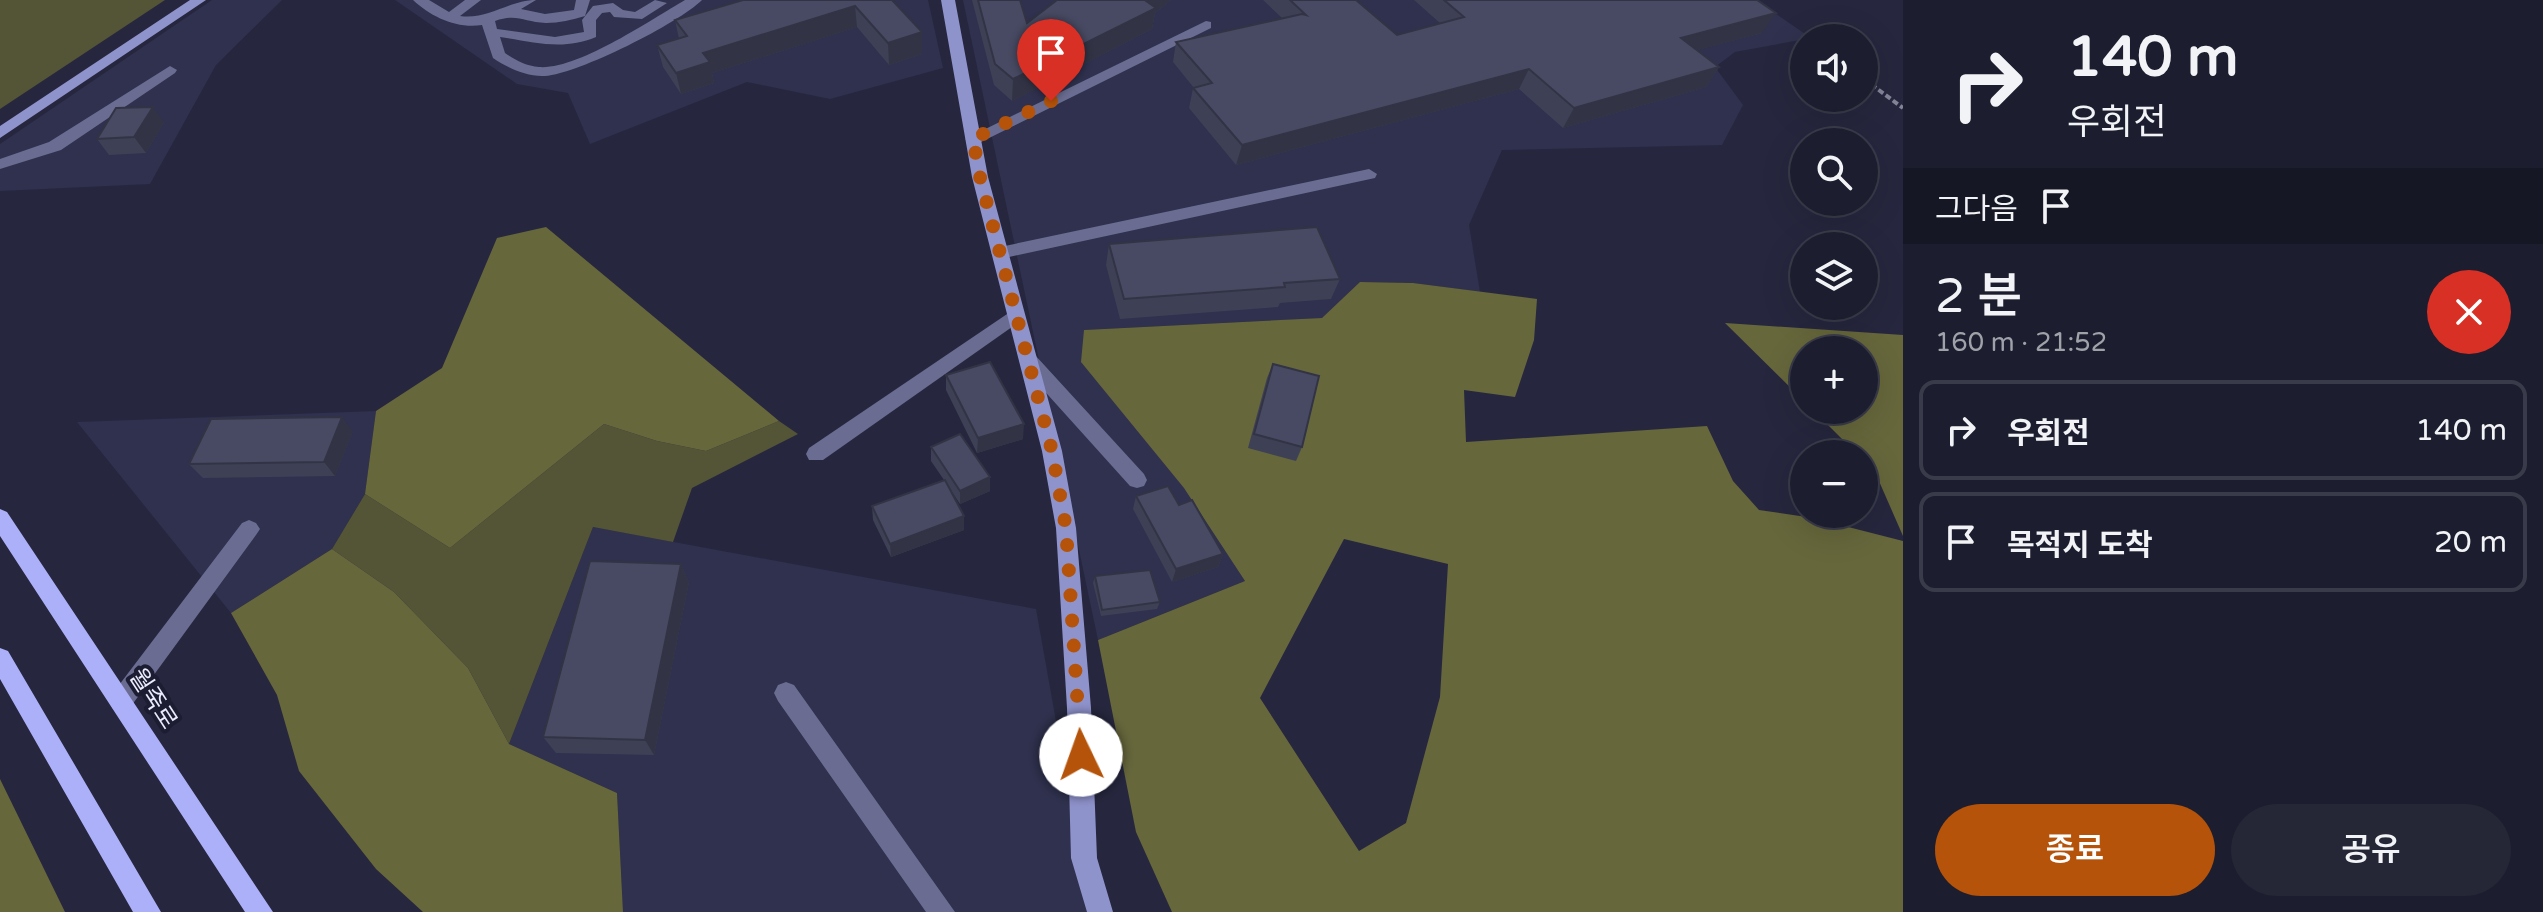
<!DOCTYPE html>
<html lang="ko">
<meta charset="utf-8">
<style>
body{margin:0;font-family:"Varela Round","Noto Sans KR",sans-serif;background:#252636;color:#f1f3f6;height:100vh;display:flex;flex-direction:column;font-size:30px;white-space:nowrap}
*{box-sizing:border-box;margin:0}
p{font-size:26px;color:#a0a2aa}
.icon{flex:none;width:44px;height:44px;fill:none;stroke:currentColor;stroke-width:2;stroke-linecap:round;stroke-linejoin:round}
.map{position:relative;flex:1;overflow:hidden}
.sheet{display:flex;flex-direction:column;background:#1c1d2e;width:640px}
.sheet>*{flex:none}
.hud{background:#1c1d2e;color:#f1f3f6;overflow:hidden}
.fabs{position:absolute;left:1790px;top:24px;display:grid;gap:16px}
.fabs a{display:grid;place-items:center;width:88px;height:88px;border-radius:50%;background:#1c1d2e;box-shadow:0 8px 32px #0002,0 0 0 2px #3a3b4a;font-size:40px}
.pin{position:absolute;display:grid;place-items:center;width:68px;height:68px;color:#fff;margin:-82px -34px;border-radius:50% 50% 50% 0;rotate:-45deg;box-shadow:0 0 8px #0007}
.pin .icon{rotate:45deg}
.me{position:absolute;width:88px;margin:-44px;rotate:357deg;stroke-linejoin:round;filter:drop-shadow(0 0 6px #0008)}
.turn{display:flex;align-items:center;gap:28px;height:168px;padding:0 32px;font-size:36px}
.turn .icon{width:104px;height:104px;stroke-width:2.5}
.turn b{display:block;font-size:56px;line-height:68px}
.then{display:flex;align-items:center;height:76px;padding:0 32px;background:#0003;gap:16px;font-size:30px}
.round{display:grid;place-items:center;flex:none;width:84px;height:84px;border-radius:42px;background:#252636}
.overview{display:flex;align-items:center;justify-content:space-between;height:136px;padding:0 32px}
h1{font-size:48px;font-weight:600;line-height:60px}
.primary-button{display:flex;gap:16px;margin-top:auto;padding:16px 32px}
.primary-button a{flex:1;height:92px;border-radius:48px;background:#b45309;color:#fff;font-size:32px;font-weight:600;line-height:92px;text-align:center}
.primary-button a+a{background:#252636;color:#f1f3f6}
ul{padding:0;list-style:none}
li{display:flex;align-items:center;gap:24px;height:100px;margin:0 16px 12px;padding:0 16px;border:4px solid #3a3b4a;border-radius:16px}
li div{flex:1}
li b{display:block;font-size:30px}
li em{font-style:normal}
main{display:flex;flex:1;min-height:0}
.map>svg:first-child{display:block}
.built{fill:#2f314e}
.green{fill:#545437}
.forest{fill:#67673c;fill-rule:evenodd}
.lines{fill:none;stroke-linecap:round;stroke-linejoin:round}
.path{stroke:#838498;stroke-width:4;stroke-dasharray:6 3;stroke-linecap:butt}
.lane{fill:#6a6d91;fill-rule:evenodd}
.street{fill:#6a6d91;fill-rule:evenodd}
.secondary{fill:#8f93cc;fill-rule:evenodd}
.primary{fill:#abb0f9;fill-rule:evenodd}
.wall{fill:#3e4055}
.shaded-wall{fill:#323445}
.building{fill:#484a63;stroke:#323445;stroke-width:2}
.route{stroke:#b45309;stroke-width:14;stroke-dasharray:0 25.2}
.labels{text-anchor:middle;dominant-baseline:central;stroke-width:8;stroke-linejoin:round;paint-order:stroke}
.street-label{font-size:24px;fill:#ebedfc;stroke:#1c1d33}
</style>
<main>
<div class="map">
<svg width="1903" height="912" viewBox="0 0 1903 912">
<rect width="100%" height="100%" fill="#26273e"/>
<path class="built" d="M212 0H282L216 65 150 184 0 191V144Z
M395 0H928L943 68 830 99 747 82 590 144 568 93 517 84Z
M963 0H1756L1811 38 1735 52 1715 67 1743 105 1722 145 1502 150 1469 225 1480 292 1413 283 1361 282 1323 318 1084 330 1245 581 1098 640Z
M376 411 365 494 332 549 231 613 77 422Z
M593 527 1036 609 1090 912H623L617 793 509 744Z"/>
<path class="green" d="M0 0H165L0 109Z
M779 421 798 434 692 488 673 542 593 527 509 744 468 668 394 592 332 549 365 494 450 548 604 424 657 441 706 451Z"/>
<path class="forest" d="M546 227 779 421 706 451 657 441 604 424 450 548 365 494 376 411 442 368 497 238Z
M1360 282 1413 283 1537 299 1534 340 1515 397 1464 390 1466 442 1707 426 1733 481 1759 510 1813 518 1903 541V912H1172L1136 832 1098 640 1245 581 1184 488 1081 362 1084 330 1322 318ZM1344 539 1448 564 1440 697 1406 823 1359 851 1260 698Z
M1725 323 1903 335V536L1875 472 1864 461V454H1857L1813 410H1864V350H1804V401Z
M332 549 394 592 468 668 509 744 617 793 623 912H423L376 869 299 771 277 695 231 613Z
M0 779 65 912H0Z"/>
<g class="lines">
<path class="path" d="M1864 79 1903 108"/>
<path class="lane" d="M413 0H429L449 12 465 0H481L460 16C488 20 509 0 536 0L521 9 545 14 574 10 576 0H590L585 16C572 20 559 23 546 23 524 22 517 13 495 21L497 29 555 37 584 32 582 20 593 6 613 3 623 10 635 12 655 0 667 3 642 19 614 17 610 12 602 13 596 20V37C563 51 534 42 500 37L505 53C515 60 526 66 539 67 578 70 650 20 685 0H702C679 23 578 74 545 76 526 77 508 68 493 58L482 25C457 29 431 17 413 0Z
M1206 21 1211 22V28L979 143 973 144 965 139Z
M170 66 177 70 175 73 61 150 0 169V159L49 142Z
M1369 169 1377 174 1375 178 1000 259 991 253 1000 247Z
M1028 353 1035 355 1144 474 1147 480 1144 486 1137 488 1130 486 1021 365 1019 360Z
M249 520 256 523 260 529 256 535 129 709 121 712 113 709 109 701 113 693 242 523Z
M786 682 794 685 955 912H926L778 701 774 693 778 685Z"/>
<path class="street" d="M1016 308 1025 315 1022 320 823 460H809L806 454 809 448Z"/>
<path class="secondary" d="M190 0H206L0 138V126Z
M941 0H955L988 177 1062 451 1076 528 1091 708 1097 858 1113 912H1087L1071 858 1067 708 1056 528 1042 451 972 177Z"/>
<path class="primary" d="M0 509 7 512 273 912H245L0 536Z
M0 648 8 651 161 912H133L0 679Z"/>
</g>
<path class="wall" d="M972 0H1020L1027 23 1057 0H1171L1155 13 1152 29 1012 101 994 85Z
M1263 0H1356L1397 35 1441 24 1414 0H1757L1762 33 1697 50 1719 67 1706 87 1563 128 1519 89 1236 165 1189 108 1193 88H1194L1173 62 1176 42 1282 18Z
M893 2 922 32V54L889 65 857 27 712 73 714 83 681 94 663 67 657 45 679 39 675 20Z
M164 122 146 153 109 155 97 139Z
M1109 244 1340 279 1331 299 1280 303 1278 307 1120 319 1106 265Z
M1273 364 1302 447 1296 461 1248 448 1267 378Z
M946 375 1023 439 977 453 946 390Z
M353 431 335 476 203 478 189 464Z
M931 447 990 477V491L960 504 948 486 964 530 891 557 873 520 872 506 944 480 931 461Z
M1136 496 1179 505 1223 554 1218 567 1172 582 1133 509Z
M681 564 689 582 654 755 556 753 543 737Z
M1095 576 1160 602 1157 609 1101 616 1093 583Z"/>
<path class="shaded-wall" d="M1148 0H1171L1155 13 1152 29 1012 101 1013 79Z
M855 6 857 27 712 73 714 83 681 94 676 73 703 53Z
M1776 13 1762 33 1668 58 1681 38Z
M922 32V54L889 65 888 43Z
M1719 67 1706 87 1563 128 1574 108Z
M1529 69 1519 89 1236 165 1242 145Z
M153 107 164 122 146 153 134 137Z
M342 417 353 431 335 476 324 462Z
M1024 424 1023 439 977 453 978 438Z
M990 477V491L960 504V491Z
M964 516V530L891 557 890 544Z
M1223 554 1218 567 1172 582 1176 569Z
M681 564 689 582 654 755 645 740Z"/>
<path class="building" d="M743 0H892L922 32 888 43 855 6 703 53 710 62 676 73 657 45 687 36 675 20Z
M978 0H1020L1027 23 1057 0H1148L1146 1 1156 8 1013 79 995 64Z
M1290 0H1356L1397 35 1464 17 1444 0H1757L1776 13 1681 38 1719 67 1574 108 1529 69 1242 145 1193 88 1212 83 1176 42 1302 14 1306 15Z
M153 107 134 137 97 139 116 108Z
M1317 227 1340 279 1284 283 1285 287 1124 299 1109 244Z
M990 362 1024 424 978 438 946 375Z
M1273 364 1319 376 1302 447 1254 434Z
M342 417 324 462 189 464 211 419Z
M960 434 990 477 960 491 931 447Z
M945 480 964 516 890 544 872 506Z
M1168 486 1179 505 1192 500 1223 554 1176 569 1136 496Z
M590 561 681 564 645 740 543 737Z
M1150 570 1160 602 1102 610 1095 576Z"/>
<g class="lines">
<path class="route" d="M1051 101 973 139 980 177 1052 451 1066 528 1081 755"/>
</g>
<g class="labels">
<g class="street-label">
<text transform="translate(153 699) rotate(57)">월죽로</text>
</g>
</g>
</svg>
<div class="fabs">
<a><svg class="icon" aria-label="sound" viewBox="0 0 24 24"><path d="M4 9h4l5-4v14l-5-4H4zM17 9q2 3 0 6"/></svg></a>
<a><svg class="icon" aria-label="search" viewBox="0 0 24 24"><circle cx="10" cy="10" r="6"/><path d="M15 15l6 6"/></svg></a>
<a><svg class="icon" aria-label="layers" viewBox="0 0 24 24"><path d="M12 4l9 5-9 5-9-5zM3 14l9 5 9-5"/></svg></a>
<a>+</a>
<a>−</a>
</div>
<div class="pin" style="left:1051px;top:101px;background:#d93025"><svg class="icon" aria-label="arrive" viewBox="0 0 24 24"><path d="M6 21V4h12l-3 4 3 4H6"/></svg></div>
<svg class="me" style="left:1081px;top:755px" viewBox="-20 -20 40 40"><circle r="19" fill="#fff"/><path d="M0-13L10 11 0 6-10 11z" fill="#b45309"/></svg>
</div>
<section class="sheet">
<div class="hud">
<div class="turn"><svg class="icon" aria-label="right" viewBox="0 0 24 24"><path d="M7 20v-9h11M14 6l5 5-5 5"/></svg><div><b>140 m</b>우회전</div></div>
<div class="then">그다음<svg class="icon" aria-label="arrive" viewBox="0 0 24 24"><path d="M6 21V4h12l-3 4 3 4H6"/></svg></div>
</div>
<div class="overview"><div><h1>2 분</h1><p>160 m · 21:52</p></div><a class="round" style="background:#d93025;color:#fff"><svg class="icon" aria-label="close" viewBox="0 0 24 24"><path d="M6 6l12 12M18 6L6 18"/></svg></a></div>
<ul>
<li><svg class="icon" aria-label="right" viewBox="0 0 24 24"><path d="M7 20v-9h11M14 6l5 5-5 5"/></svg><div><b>우회전</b></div><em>140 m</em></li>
<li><svg class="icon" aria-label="arrive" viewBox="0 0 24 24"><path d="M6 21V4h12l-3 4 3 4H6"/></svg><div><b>목적지 도착</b></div><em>20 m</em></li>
</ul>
<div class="primary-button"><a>종료</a><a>공유</a></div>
</section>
</main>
